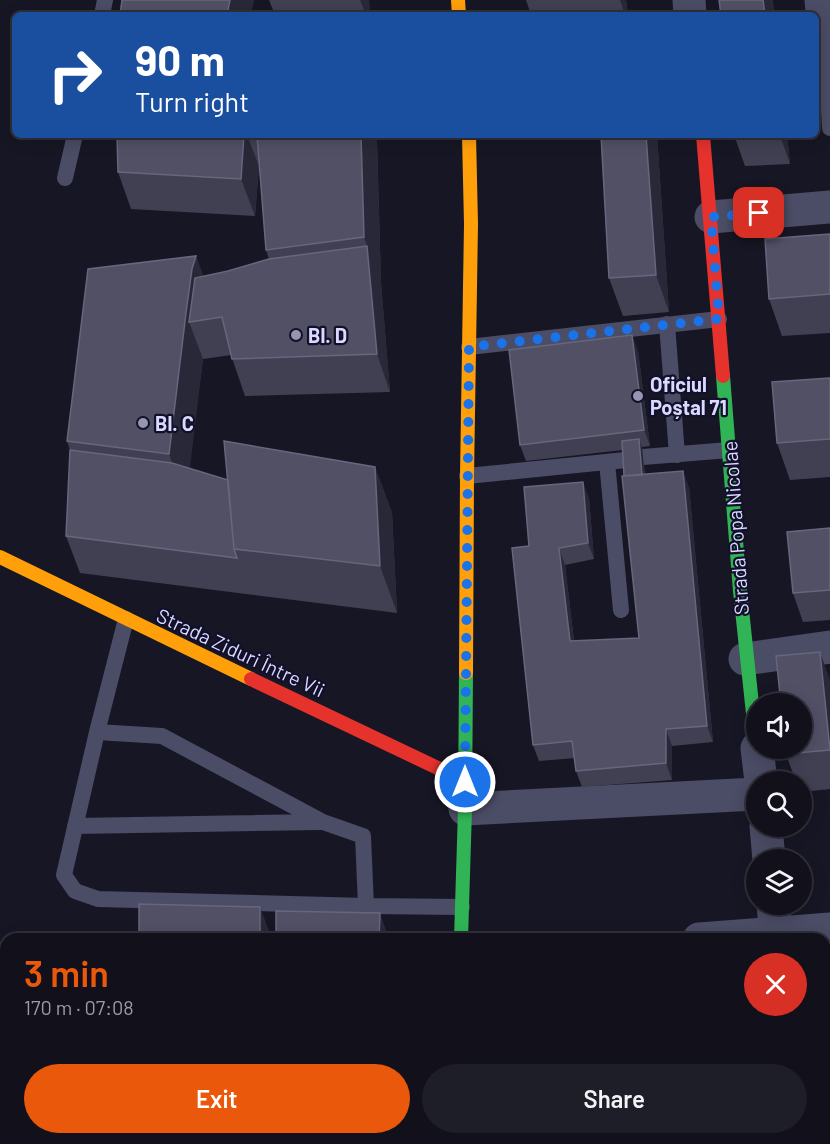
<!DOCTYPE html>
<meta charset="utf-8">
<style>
body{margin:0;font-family:Barlow,sans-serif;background:#1e1e28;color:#f1f3f6;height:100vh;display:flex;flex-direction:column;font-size:22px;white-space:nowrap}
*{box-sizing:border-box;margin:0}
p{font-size:20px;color:#9c9da3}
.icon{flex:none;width:33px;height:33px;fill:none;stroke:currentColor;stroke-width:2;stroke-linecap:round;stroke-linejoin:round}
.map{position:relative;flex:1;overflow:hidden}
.sheet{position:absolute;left:0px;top:933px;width:831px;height:212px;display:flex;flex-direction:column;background:#11101b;border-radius:18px 18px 0 0;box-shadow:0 3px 15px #0003,0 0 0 2px #30303a}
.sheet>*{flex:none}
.guide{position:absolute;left:12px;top:12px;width:807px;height:126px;border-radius:9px;box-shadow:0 3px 15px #0003,0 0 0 2px #30303a;background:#1a4fa0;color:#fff;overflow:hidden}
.controls{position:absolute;left:746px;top:693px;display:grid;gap:12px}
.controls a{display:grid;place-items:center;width:66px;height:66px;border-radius:50%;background:#11101b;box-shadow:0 3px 15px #0003,0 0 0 2px #30303a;font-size:30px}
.pin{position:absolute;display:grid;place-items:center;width:51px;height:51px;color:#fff;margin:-26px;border-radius:12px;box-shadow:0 3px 9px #0006}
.me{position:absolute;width:66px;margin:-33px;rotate:0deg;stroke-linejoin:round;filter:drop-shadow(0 0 4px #0008)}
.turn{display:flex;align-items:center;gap:21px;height:126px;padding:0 24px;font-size:27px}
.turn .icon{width:78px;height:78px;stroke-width:2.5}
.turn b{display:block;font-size:42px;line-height:51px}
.round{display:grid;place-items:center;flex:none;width:63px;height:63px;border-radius:32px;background:#1e1e28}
.headline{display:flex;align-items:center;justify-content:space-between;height:102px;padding:0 24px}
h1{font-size:36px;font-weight:600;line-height:45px;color:#ea580c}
.action{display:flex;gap:12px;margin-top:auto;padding:12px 24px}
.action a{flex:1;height:69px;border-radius:36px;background:#ea580c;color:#fff;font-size:24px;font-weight:600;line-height:69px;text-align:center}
.action a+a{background:#1e1e28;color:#f1f3f6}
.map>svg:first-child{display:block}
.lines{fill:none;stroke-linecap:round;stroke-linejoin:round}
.lane{stroke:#4b4c65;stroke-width:16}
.street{stroke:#4b4c65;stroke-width:33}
.fast{stroke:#30b455;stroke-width:14}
.slow{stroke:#ff9f0a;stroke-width:14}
.jam{stroke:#e5322d;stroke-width:14}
.wall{fill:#414053}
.shaded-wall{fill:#292838}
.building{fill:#515065;stroke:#66667e;stroke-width:1.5}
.route{stroke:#1a73e8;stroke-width:10;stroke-dasharray:0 18}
.poi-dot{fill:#9695b2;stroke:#12102a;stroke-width:2}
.labels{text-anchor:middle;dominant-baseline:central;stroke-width:4.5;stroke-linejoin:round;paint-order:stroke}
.poi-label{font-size:20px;font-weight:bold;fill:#dadaff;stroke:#12102a;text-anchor:start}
.street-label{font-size:20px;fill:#dadaff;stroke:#12102a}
</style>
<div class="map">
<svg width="830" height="1144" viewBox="0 0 830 1144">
<rect width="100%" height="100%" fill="#171624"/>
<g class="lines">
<path class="lane" d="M102 15 105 0
M827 73 830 128
M65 178 75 135
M667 324 677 455
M469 347 719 319
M643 457 729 450
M607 462 621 610
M467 476 626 460
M126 619 97 732 64 875 75 891 98 899 366 906 462 907
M97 732 162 736 323 822 363 836 366 906
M75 826 320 822"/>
<path class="street" d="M689 0 690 15
M821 0 827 73H830
M711 217 830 207
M745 659 830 647
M757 748 761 782
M465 809 756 794
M766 826 769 860
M773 904 776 939
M699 939 830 929
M765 1144 766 1138"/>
<path class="fast" d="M723 376 740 591 756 742
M461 939 465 809 466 673"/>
<path class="slow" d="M458 0 459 15
M0 557 251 679
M466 673 467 476 471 224 469 135
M457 1138V1144"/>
<path class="jam" d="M703 135 723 376
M251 679 465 781"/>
</g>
<path class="wall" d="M269 0H369L370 15H275Z
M526 0H626L628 15H531Z
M117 135H375L377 141 381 283 390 392 245 396 231 355 203 359 189 468 228 480 375 467 392 513 397 613 80 573 66 536 70 450 67 441 196 256 203 276 228 271 269 259 266 250 259 166 255 216 131 209 118 172Z
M657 135 669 312 623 316 609 278Z
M734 135H787L790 164 745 166Z
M830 234V333L782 336 769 299Z
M638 351 650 446 642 447 645 474 689 487 713 742 672 746V780L582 787 576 771 575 758 539 761 533 745 529 546 589 498 594 559 565 565 574 641 639 638 622 450 526 461 520 445Z
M830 378V477L790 480 777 443Z
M830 528V620L803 622 793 593Z
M830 680V789L801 792V782H796L786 754Z
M830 970V1089L826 1078Z"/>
<path class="shaded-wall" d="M230 0H254L251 15H227Z
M360 0H369L370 15H366Z
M620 0H626L628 15H625Z
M763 0H773L775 15H765Z
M244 135H247L259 166 255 216 241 179Z
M361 135H375L377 141 381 283 390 392 377 354 367 246 364 237Z
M646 135H657L669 312 656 275Z
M780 135H787L790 164Z
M196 256 213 302 189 322 203 359 186 501 169 454 186 313 192 269Z
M632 335 638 351 650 446 644 430Z
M639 439 642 447 646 492 643 483Z
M375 467 392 513 397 613 380 566Z
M683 471 689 487 713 742 707 726Z
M583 482 589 498 594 559 588 543Z
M559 548 565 565 576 658 570 641Z
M820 652 830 680V750Z
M666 729 672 746V780L666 763Z
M260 907 271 936 260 932Z
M380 913 389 939H379Z
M690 1138H703V1144H690Z"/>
<path class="building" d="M122 0H230L227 15H120Z
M719 0H763L765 15H721Z
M117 135H244L241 179 118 172Z
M257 135H361L364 237 266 250Z
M601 135H646L656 275 609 278Z
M830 234V294L769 299 765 239Z
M367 246 377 354 232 359 222 317 189 322 195 278 228 271 269 259Z
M196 256 192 269 186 313 169 454 67 441 88 269Z
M632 335 644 430 520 445 509 350Z
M830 378V439L777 443 772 382Z
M639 439 642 475 624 476 622 441Z
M224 441 375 467 380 566 234 549Z
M70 450 172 463 228 480 234 549 237 558 66 536Z
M683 471 707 726 666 729V763L576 771 572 741 533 745 512 548 529 546 524 487 583 482 588 543 559 548 570 641 639 638 622 476Z
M830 528V590L793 593 787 532Z
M820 652 830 750 786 754 785 748H801V704H781L776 656Z
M139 904 260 907V932H276V911L380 913 379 939H59V933L139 935Z
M825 970H830V1078H826L825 1067Z
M636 1138H690V1144H636Z"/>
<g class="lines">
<path class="route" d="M465 782 469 347 719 319 711 217 759 213"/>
</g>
<g class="poi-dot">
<circle cx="296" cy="335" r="6"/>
<circle cx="638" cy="396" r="6"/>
<circle cx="143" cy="423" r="6"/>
</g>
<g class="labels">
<g class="poi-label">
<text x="308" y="335">Bl. D</text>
<text x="650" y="384">Oficiul<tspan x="650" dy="23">Poștal 71</tspan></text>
<text x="155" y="423">Bl. C</text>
</g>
<g class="street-label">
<text transform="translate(735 528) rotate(-94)">Strada Popa Nicolae</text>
<text transform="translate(241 652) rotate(25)">Strada Ziduri Între Vii</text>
</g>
</g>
</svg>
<div class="controls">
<a><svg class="icon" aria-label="sound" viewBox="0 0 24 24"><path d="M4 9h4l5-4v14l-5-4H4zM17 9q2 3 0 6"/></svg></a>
<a><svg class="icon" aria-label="search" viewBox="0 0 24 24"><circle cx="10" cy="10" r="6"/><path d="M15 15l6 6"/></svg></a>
<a><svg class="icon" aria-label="layers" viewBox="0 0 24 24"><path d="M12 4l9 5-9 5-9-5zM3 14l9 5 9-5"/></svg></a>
</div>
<div class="pin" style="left:759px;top:213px;background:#d93025"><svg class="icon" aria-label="arrive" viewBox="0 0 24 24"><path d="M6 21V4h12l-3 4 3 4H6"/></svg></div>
<svg class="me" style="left:465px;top:782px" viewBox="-20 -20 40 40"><circle r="17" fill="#1a73e8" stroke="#fff" stroke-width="3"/><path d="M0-11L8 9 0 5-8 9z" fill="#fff"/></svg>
<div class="guide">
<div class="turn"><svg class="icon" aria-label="right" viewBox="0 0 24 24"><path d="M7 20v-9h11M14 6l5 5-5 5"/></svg><div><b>90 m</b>Turn right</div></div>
</div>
<section class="sheet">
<div class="headline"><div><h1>3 min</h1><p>170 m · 07:08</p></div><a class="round" style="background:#d93025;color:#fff"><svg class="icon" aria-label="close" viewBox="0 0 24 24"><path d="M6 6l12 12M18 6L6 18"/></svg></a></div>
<div class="action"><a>Exit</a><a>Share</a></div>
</section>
</div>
